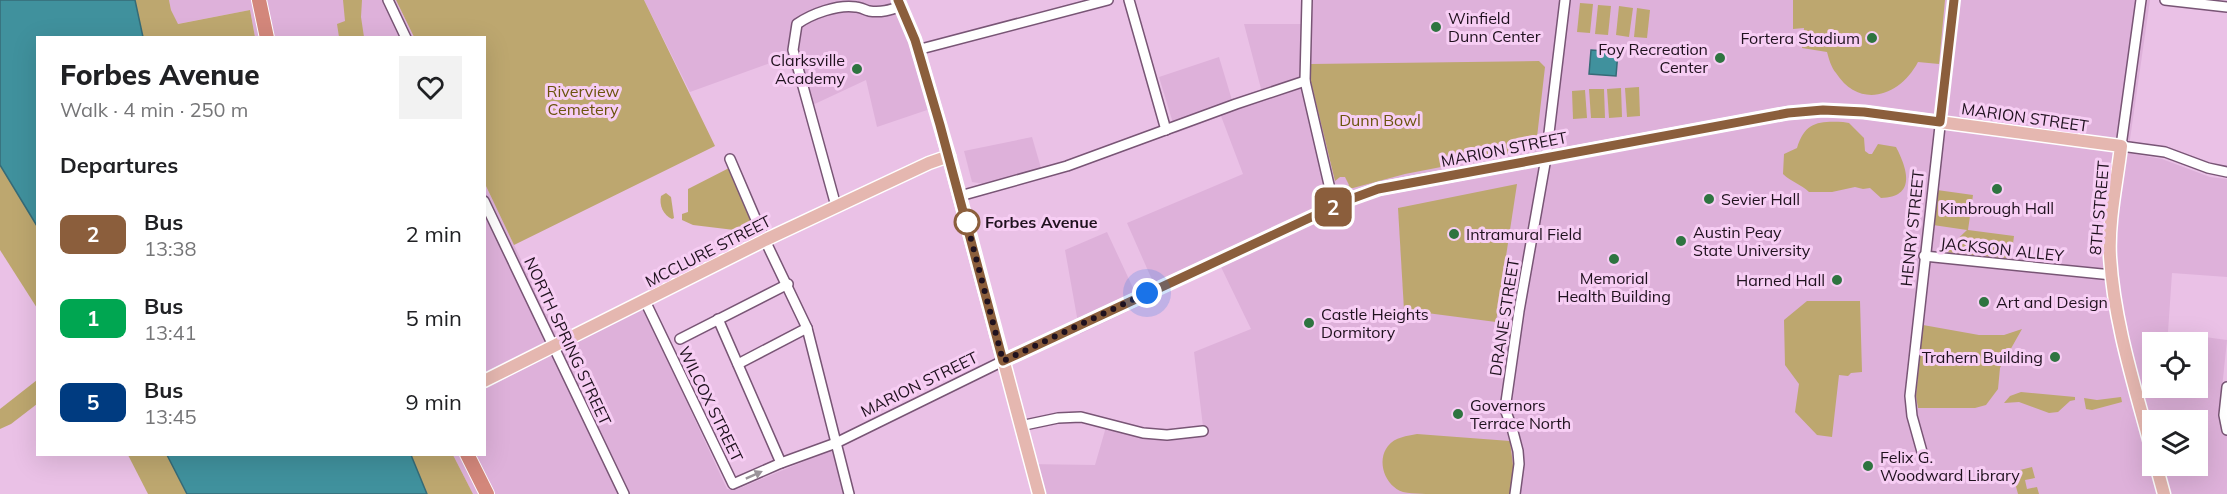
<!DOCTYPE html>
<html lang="en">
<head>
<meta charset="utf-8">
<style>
	body { margin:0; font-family:Mulish,sans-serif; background:#f2f2f2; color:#202124; height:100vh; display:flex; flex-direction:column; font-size:22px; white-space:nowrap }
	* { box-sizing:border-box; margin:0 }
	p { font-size:20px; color:#757577 }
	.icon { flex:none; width:33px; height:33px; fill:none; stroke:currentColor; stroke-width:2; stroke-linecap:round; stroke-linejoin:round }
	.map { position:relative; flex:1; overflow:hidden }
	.sheet { position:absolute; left:36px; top:36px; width:450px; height:420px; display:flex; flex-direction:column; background:#fff; border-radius:0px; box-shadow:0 6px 24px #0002 }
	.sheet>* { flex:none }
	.badge { padding:0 12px; border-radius:9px; font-size:21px; line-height:39px }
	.buttons { position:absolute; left:2142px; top:332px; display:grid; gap:12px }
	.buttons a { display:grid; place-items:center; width:66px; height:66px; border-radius:0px; background:#fff; box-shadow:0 6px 24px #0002; font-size:30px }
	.you { position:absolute; width:30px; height:30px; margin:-15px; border:4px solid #fff; border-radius:50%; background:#1a73e8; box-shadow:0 0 0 9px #1a73e833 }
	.map>.badge { position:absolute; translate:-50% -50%; box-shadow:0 0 0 3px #fff }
	h2 { padding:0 24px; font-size:22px; line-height:54px }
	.round { display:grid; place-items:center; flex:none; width:63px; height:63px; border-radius:0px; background:#f2f2f2 }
	.overview { display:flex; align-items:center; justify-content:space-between; height:102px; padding:0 24px }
	h1 { font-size:28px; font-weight:800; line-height:45px }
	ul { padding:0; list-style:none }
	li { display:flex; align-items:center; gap:18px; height:84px; padding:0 24px }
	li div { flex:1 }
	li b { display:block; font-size:22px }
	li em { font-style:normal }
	li .badge { min-width:66px; font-weight:700; text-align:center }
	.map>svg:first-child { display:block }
	.built { fill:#deb1da; fill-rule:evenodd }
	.green { fill:#bda76f }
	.water { fill:#40919d; stroke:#366b77; stroke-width:1.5 }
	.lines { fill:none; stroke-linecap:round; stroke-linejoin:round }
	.minor-casing { stroke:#785575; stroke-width:12 }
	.major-casing { stroke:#fff; stroke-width:15 }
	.highway-casing { stroke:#fff; stroke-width:16 }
	.minor { stroke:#fff; stroke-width:9 }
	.major { stroke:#e5b7b0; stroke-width:12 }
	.highway { stroke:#d3877b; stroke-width:14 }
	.oneway { fill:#9a949a }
	.line-casing { stroke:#fff; stroke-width:14 }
	.line { stroke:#8b5e3c; stroke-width:9 }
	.walk { stroke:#1f111e; stroke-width:6; stroke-dasharray:0 10.8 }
	.poi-dot { fill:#2e7440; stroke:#f7cef4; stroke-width:2 }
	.stop-dot { fill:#fff; stroke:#8b5e3c; stroke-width:3 }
	.labels { text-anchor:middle; stroke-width:6; stroke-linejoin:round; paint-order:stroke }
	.poi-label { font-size:16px; fill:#1f111e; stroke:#f7cef4; text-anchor:start }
	.park-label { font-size:16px; fill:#6b540d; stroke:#f7cef4 }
	.street-label { font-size:16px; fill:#1f111e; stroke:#f7cef4 }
	.stop-label { font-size:16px; font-weight:bold; fill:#1f111e; stroke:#f7cef4; text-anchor:start }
</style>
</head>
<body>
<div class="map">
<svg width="2227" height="494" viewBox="0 0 2227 494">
	<rect width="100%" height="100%" fill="#eac1e6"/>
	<g class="built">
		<path d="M169,0H396L414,37H255L250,10L177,24L171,10Z"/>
		<path d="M644,0H898L933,108L877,127L866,80L804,109L787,57L690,92Z"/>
		<path d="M1308,0H2150L2128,153L2162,159L2210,177L2227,179V277L2172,273L2168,332L2227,340L2219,417L2227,415V494H1033L1025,464L1095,465L1106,427L1167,439L1188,438L1204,435L1194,352L1251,329L1221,267L1080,334L1065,250L1107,232L1134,290L1153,282L1127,223L1243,174L1221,116L1176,133L1159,77L1219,57L1235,110L1264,100L1244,24H1307ZM2152,342H2198V387H2152ZM2152,420H2198V465H2152Z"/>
		<path d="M1032,137L1041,168L985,184L972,182L964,151Z"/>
		<path d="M485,184L559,339L639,299L727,489L735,490L834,449L845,494H473L453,455L484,454Z"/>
	</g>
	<g class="green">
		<path d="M135,0H169L171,10L178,24L250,10L255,37H143Z"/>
		<path d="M343,0H362L361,17L364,37H339L337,24L345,21Z"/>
		<path d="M396,0H644L715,146L514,245L485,184L484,38L414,37Z"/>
		<path d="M1793,0H1945L1939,64L1918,62C1900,96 1860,110 1836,73C1831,67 1829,59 1827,52L1802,48L1804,28L1793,29Z"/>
		<path d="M1580,3L1593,4L1590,33L1577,32Z"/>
		<path d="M1598,5L1611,6L1608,35L1595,34Z"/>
		<path d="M1619,6L1633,8L1629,37L1616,35Z"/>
		<path d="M1637,8L1650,10L1647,38L1634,37Z"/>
		<path d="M1539,61L1545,67L1536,146L1534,149L1405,174L1353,188H1348L1349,185L1345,177H1340L1335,181L1311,82V64Z"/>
		<path d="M1639,87L1640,116L1627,117L1625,88Z"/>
		<path d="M1621,88L1622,117L1609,118L1607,89Z"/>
		<path d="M1589,89H1604L1605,118H1591Z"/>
		<path d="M1585,90L1587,118L1573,119L1572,91Z"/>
		<path d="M1843,122L1849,123L1864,138L1865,151L1869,154H1872L1878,144L1896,147C1908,170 1916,197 1881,198L1870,188L1863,189L1855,187L1832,192H1809C1801,184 1791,182 1783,174L1784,154L1797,148C1805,122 1818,121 1843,122Z"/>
		<path d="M0,165L37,226V308L0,250Z"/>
		<path d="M731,167L759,233L693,225L682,220V214L688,212V189Z"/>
		<path d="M1517,184L1496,322L1404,310L1398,208Z"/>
		<path d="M1937,190L1973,195L1968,230L2014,236L2011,259L1944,252L1967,230L1933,225Z"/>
		<path d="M666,193L671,197L674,218L672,219C663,215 659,205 661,196Z"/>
		<path d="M1807,301H1860L1862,372L1851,373L1848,376L1839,375L1832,437L1817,435L1795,412L1799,384L1785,365L1784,320Z"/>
		<path d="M1923,325L1979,335H2004L2022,329L2000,368L1998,389L1986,405L1975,408H1918L1916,396Z"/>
		<path d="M37,380V404L11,424L0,429V409Z"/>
		<path d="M2021,392L2075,397V400L2070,401L2058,412L2049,413L2019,402L2004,403L2010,396Z"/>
		<path d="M2121,397L2122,402L2092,410L2086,409L2084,398L2097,400Z"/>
		<path d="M1417,434L1510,441L1514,473L1510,494C1486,494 1463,494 1440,494C1428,494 1414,494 1403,492C1385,486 1376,461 1388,446C1395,437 1407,436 1417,434Z"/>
		<path d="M128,455H167L187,494H148Z"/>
		<path d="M411,455H453L473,494H427Z"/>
		<path d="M2032,467L2035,478L2025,480L2027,489L2037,487L2039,494H2018L2012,472Z"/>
	</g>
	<g class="water">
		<path d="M0,0H135L143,37L38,38L37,226L0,165Z"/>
		<path d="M1591,50L1618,52L1616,76L1589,74Z"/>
		<path d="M167,455H411L427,494H187Z"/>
	</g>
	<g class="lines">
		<defs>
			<g id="minor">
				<path d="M388,0L406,38"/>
				<path d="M1129,0L1166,130"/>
				<path d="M1307,0L1305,81L1330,189L1337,205"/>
				<path d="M2141,0L2121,146L2165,152L2208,168L2227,172"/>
				<path d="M2165,0L2227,7"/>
				<path d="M917,50L1108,0"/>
				<path d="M730,159L763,236L807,328L849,494"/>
				<path d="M960,196L1067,166L1236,104L1305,81"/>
				<path d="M484,201L624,494"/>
				<path d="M836,206L793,50L797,24C811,14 838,4 856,7C860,7 865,10 869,11C881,13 890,10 901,6"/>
				<path d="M1924,256L2112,275"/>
				<path d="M645,301L733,484L781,463L836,443L1003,361"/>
				<path d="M718,319L781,463"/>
				<path d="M680,339L788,284"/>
				<path d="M738,364L807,328"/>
				<path d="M2227,387L2224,415L2227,430"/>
				<path d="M1020,426L1058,418L1081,417L1143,433L1167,435L1203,431"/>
				<path d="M1924,459L1912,416L1910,396L1954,0"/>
				<path d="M1515,494L1519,464L1518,451L1512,428L1505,409L1519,311L1546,158L1565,0"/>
			</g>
			<g id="major">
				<path d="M898,0L915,40L949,156L1039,494"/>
				<path d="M1003,361L1348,200L1379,189L1788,113L1823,110L1864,112L2121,146C2117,182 2108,220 2110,257C2114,323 2135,387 2152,451"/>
				<path d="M484,381L765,240L929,163L949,156"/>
				<path d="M2156,465L2164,494"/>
			</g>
			<g id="highway">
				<path d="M259,0L267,38"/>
				<path d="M467,454L487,494"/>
			</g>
		</defs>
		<use href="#minor" class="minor-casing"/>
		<use href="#major" class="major-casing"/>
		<use href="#highway" class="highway-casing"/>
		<use href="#minor" class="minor"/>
		<use href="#major" class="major"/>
		<use href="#highway" class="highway"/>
	</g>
	<defs><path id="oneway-solid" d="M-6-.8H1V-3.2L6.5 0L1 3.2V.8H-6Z" transform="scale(1.5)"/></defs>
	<use class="oneway" href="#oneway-solid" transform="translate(754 475) rotate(-24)"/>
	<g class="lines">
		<defs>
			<path id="line" d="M898,0L915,40L940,125L1003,361L1348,200L1378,189L1788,113L1823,110L1864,112L1940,122L1954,0"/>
		</defs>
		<use href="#line" class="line-casing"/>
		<use href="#line" class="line"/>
		<path class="walk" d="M967,222L966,220L1003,361L1147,293"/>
	</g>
	<g class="poi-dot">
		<circle cx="1436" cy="27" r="6"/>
		<circle cx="1872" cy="38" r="6"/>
		<circle cx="1720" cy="58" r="6"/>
		<circle cx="857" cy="69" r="6"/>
		<circle cx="1997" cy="189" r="6"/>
		<circle cx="1709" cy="199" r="6"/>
		<circle cx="1454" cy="234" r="6"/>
		<circle cx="1681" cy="241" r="6"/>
		<circle cx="1614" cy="259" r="6"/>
		<circle cx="1837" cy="280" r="6"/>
		<circle cx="1984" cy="302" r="6"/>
		<circle cx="1309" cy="323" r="6"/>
		<circle cx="2055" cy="357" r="6"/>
		<circle cx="1458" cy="414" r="6"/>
		<circle cx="1868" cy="466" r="6"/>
	</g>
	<circle class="stop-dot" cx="967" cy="222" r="12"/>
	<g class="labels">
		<g class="poi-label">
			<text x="1448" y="24">Winfield<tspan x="1448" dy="18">Dunn Center</tspan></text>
			<text x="1860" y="44" text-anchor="end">Fortera Stadium</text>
			<text x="1708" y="55" text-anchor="end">Foy Recreation<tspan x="1708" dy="18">Center</tspan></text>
			<text x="845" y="66" text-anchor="end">Clarksville<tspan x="845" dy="18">Academy</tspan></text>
			<text x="1721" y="205">Sevier Hall</text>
			<text x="1997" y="214" text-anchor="middle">Kimbrough Hall</text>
			<text x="1693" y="238">Austin Peay<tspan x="1693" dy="18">State University</tspan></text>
			<text x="1466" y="240">Intramural Field</text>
			<text x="1614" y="284" text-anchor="middle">Memorial<tspan x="1614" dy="18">Health Building</tspan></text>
			<text x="1825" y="286" text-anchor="end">Harned Hall</text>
			<text x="1996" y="308">Art and Design</text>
			<text x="1321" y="320">Castle Heights<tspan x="1321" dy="18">Dormitory</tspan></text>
			<text x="2043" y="363" text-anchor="end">Trahern Building</text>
			<text x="1470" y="411">Governors<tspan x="1470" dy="18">Terrace North</tspan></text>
			<text x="1880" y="463">Felix G.<tspan x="1880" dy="18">Woodward Library</tspan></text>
		</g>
		<g class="park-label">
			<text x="583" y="97">Riverview<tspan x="583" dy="18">Cemetery</tspan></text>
			<text x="1380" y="126">Dunn Bowl</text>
		</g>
		<g class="street-label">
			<text transform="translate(2025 117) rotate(8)" y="6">MARION STREET</text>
			<text transform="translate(1504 149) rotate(-11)" y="6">MARION STREET</text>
			<text transform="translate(2099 208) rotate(-85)" y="6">8TH STREET</text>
			<text transform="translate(1912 228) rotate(-84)" y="6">HENRY STREET</text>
			<text transform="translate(2002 249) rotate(6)" y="6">JACKSON ALLEY</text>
			<text transform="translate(708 251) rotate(-27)" y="6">MCCLURE STREET</text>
			<text transform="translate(1504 317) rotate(-81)" y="6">DRANE STREET</text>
			<text transform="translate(568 341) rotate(65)" y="6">NORTH SPRING STREET</text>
			<text transform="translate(919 384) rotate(-26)" y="6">MARION STREET</text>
			<text transform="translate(711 404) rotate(64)" y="6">WILCOX STREET</text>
		</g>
		<g class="stop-label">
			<text x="985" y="228">Forbes Avenue</text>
		</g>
	</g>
</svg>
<div class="buttons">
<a><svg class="icon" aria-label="locate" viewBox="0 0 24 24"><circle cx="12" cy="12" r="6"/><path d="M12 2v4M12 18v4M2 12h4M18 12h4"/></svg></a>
<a><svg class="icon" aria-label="layers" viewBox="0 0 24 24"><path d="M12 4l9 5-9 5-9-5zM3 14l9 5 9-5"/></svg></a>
</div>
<div class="you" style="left:1147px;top:293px"></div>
<b class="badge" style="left:1333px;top:207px;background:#8b5e3c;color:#fff">2</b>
<section class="sheet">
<div class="overview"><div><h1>Forbes Avenue</h1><p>Walk · 4 min · 250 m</p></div><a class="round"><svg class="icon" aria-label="heart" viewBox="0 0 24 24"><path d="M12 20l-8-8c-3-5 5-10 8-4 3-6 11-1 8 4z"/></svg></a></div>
<h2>Departures</h2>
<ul>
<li><span class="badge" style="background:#8b5e3c;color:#fff">2</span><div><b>Bus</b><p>13:38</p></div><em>2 min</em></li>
<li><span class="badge" style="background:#00a651;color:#fff">1</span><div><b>Bus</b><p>13:41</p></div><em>5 min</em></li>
<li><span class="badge" style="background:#003b80;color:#fff">5</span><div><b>Bus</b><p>13:45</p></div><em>9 min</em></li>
</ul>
</section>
</div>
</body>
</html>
